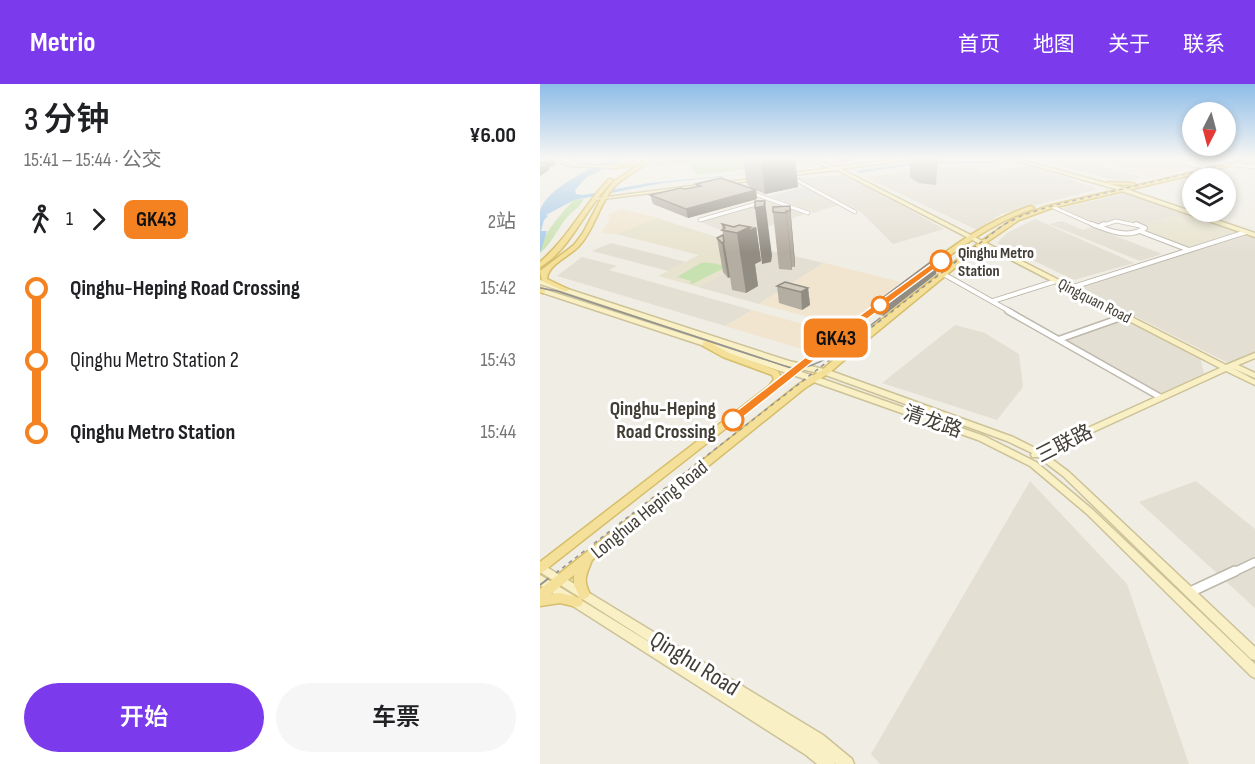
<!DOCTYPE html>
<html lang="zh">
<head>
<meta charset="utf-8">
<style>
	body { margin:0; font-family:"Sofia Sans Condensed","Noto Sans SC",sans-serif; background:#f6f6f6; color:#202124; height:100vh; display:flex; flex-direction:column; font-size:22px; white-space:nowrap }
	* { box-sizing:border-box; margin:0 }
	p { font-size:20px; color:#757577 }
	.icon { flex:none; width:33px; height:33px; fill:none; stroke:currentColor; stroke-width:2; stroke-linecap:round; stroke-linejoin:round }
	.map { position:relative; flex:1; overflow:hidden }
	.details { display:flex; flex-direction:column; background:#fff; width:540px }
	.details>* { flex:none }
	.badge { padding:0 12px; border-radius:9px; font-size:21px; line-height:39px }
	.needle { width:39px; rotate:186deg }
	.fabs { position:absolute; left:642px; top:18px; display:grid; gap:12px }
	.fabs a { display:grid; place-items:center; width:54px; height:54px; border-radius:50%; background:#fff; box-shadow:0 3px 9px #0003; font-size:30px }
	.map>.badge { position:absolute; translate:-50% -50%; box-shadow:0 0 0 3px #fff }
	.legs { display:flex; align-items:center; gap:9px; height:66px; padding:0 24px; font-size:20px }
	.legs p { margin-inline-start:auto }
	.overview { display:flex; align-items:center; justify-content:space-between; height:102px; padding:0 24px }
	h1 { font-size:33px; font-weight:600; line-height:45px }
	.cta { display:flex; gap:12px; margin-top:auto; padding:12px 24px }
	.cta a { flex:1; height:69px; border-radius:36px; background:#7c3aed; color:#fff; font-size:24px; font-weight:600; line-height:69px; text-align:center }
	.cta a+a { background:#f6f6f6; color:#202124 }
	ul { padding:0 24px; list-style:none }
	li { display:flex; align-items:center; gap:21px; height:72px; font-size:22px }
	li i { display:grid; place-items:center; width:9px; height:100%; margin:0 8px; background:currentColor }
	li i::after { content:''; width:15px; height:15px; margin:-8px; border:4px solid; border-radius:50%; background:#fff }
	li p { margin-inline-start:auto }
	li:first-child i { background:linear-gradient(#0000 50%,currentColor 0) }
	li:last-child i { background:linear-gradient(currentColor 50%,#0000 0) }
	header { display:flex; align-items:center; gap:36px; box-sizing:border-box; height:84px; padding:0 30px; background:#7c3aed; color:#fff }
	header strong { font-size:28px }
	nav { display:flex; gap:33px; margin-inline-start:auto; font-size:21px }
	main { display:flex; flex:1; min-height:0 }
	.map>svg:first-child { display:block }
	.residential { fill:#e4dfd3 }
	.commercial { fill:#f1e5d0 }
	.education { fill:#e8e3cf }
	.green { fill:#c8e1b0 }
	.parking { fill:#e1dfdc }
	.water { fill:#a5c8e8 }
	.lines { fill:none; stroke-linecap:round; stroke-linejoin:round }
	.river { fill:#a5c8e8; fill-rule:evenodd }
	.street-far4-casing { stroke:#bdb8ab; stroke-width:4.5 }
	.street-far3-casing { stroke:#bdb8ab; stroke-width:6 }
	.street-far2-casing { stroke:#bdb8ab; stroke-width:8 }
	.street-far1-casing { stroke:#bdb8ab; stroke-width:10 }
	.street-casing { stroke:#bdb8ab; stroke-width:12 }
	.secondary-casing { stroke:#ccc197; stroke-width:3 }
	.primary-casing { stroke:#d7be6b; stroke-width:3 }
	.street-far4 { stroke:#fff; stroke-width:3 }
	.street-far3 { stroke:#fff; stroke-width:4 }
	.street-far2 { stroke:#fff; stroke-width:5 }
	.street-far1 { stroke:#fff; stroke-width:7 }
	.street { stroke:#fff; stroke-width:9 }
	.secondary { fill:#f9f0c5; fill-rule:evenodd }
	.primary { fill:#f4e099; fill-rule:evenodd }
	.tram { stroke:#939393; stroke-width:1.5 }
	.rail-far1 { stroke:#939393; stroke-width:1.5; stroke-dasharray:4 4; stroke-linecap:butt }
	.rail { stroke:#939393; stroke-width:2; stroke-dasharray:11 11; stroke-linecap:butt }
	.wall { fill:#b4ada1 }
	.shaded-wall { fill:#928d83 }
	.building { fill:#d1c9bb; stroke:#928d83; stroke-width:1.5 }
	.line-1 { fill:#f58220; stroke:#fff; stroke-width:1.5 }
	.stop-1-dot { fill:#fff; stroke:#f58220; stroke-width:3 }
	.labels { text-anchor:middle; stroke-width:6; stroke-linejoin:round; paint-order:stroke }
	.far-stop-label { font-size:16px; font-weight:bold; fill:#423d35; stroke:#fff; text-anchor:start }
	.far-street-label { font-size:16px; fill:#423d35; stroke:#fff }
	.stop-label { font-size:20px; font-weight:bold; fill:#423d35; stroke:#fff; text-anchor:end }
	.street-label { font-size:20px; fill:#423d35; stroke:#fff }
	.near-street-label { font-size:24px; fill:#423d35; stroke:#fff }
</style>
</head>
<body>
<header>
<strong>Metrio</strong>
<nav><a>首页</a><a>地图</a><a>关于</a><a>联系</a></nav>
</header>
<main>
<section class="details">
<div class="overview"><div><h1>3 分钟</h1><p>15:41 – 15:44 · 公交</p></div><b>¥6.00</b></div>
<div class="legs"><svg class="icon" aria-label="walk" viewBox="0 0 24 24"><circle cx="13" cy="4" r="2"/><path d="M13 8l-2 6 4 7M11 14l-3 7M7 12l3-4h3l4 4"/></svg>1<svg class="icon" aria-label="forward" viewBox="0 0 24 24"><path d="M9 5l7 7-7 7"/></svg><b class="badge" style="background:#f58220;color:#111">GK43</b><p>2站</p></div>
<ul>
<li><i style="color:#f58220"></i><b>Qinghu-Heping Road Crossing</b><p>15:42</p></li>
<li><i style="color:#f58220"></i><span>Qinghu Metro Station 2</span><p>15:43</p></li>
<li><i style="color:#f58220"></i><b>Qinghu Metro Station</b><p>15:44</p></li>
</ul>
<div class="cta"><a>开始</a><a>车票</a></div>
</section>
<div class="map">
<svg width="715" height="680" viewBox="0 0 715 680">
	<rect width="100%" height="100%" fill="#f0ede4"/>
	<g class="residential">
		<path d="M521,74L539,76L602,93L588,97L574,96L494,75Z"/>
		<path d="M489,81L558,105L461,130L437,146L325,93L404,83L436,84L445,89Z"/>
		<path d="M303,91L359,120L404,145L353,160L321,128L258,94Z"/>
		<path d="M585,109L645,130L604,140L576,136L557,140L522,124Z"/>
		<path d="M279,111L298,121L273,129L248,119Z"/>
		<path d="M231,117L268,129L197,153L161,138Z"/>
		<path d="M495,135L594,179L534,196L457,159L467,149Z"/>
		<path d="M522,137L543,146L552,143L622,170L600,177L509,140Z"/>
		<path d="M706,148L715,151V271L692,281L535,202Z"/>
		<path d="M71,159L146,178L128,187L52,167Z"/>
		<path d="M227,166L284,179L219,220L158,203Z"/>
		<path d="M42,173L77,182L69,186L212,226L185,242L17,192Z"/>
		<path d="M585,232L659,269L665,293L620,313L520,255Z"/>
		<path d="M415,241L445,249L479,270L483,303L457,336L342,299Z"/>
		<path d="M490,397L587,500L649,680H340L331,670Z"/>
		<path d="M656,397L715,445V524L599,418Z"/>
	</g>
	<g class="commercial">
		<path d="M586,74H625L651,83L611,94L557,77Z"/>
		<path d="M81,125L118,134L76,150L61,149L71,133L68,131Z"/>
		<path d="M284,179L361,198L304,242L219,220Z"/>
		<path d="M212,226L296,249L272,268L185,242Z"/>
	</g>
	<g class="education">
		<path d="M645,130L697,148L647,163L609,149L604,140Z"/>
		<path d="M117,134L189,157L227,166L158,203L118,192L159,171L76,150Z"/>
	</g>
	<g class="green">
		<path d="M122,74H256L273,79L230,82L158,91L147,79L107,83Z"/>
		<path d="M44,115C39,125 30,128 24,137C16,148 11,160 0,169C3,147 20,133 33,116Z"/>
		<path d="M161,179C171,177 180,182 188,182L152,200L150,199L151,197L137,193Z"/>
	</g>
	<path class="parking" d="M264,103L279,111L248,119L230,112Z"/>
	<path class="water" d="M73,74H86L47,93L35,106L36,110L43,111L109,99L234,87L123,99L34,116L6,131L8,132L4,136L1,147H7L0,169C0,157 0,140 0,127C6,104 52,84 73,74Z"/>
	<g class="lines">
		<path class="river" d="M471,74H483L455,79H386L319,89L316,87L386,77H455Z"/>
		<defs>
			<g id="street-far4">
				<path d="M18,74L36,79V81"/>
				<path d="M630,74L665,84"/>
				<path d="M689,80L715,83"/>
				<path d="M662,82L696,74"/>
				<path d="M251,93L315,128"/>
				<path d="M209,108L268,129"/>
				<path d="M513,123L556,142"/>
				<path d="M160,136L223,118"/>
				<path d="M561,142L576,137L600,142"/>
			</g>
			<g id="street-far3">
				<path d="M552,140C569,147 589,155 605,144L596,140"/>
				<path d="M560,142L564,140"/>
				<path d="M602,148L649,166"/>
				<path d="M391,183L471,228"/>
				<path d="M530,204L706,148"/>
				<path d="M453,217L516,197"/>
			</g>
			<g id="street-far2">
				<path d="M468,227L620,313"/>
				<path d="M520,255L591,230"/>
			</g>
			<path id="street-far1" d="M692,489L715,478"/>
			<path id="street" d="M650,508L695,487"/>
			<g id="secondary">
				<path d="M6,74H12L30,80L75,82L77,83L75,84L30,82Z"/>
				<path d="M263,74H269L296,83L370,74H382L301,85L686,281L715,269V274L698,281L715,289V294L692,284L715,296V301L686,287L505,370L529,388L715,563V576L711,575L523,392L498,373H492L491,371L492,369L467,357L283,290L244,281L0,200V196L249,277L288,286L473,353L499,366L680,284L299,87L296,86L244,92L245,90L291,84Z"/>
				<path d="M467,74H474L580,103L715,149V153L576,105Z"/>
				<path d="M217,94L218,96L183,100L181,99Z"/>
				<path d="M167,100L168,102L54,116L52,115Z"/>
				<path d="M0,204L277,293L444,352L496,378L553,426L715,580V594L711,592L547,430L490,382L438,356L271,297L0,208Z"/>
				<path d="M0,479L283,651L312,675L314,680H296L294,679L295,680H277L266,671L0,501V491L132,572L0,488Z"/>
			</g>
			<g id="primary">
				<path d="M109,74H114C102,84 86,91 75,102C59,119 55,145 39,162C29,173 8,180 7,195L28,205V207H24L2,197L0,187L34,161L43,149L63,111L73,98Z"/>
				<path d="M715,74V76L512,124L479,136L444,160L332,252L288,290L265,304L52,476C47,490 42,495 50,510L48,513L44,515L40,513L34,501V491L11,510L20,509L41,514L43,518L41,522L37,523L20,519L0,522V505L259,300L282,286L326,248L440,158L475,134L508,122Z"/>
				<path d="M95,79L96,81L75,84L73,83Z"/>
				<path d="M69,95L73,96C67,103 60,110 55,118C38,140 25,169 0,183V178C28,154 44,121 69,95Z"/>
				<path d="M568,98L593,99L595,100L593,101L566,100Z"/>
				<path d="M491,122L494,124L493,125C454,138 422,162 389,187L384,186C412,160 454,134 491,122Z"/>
				<path d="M0,204L6,207L3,209L0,208Z"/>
				<path d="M345,215L347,216V218L4,487L0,489V478L229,302L234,295L232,291L183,273L163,262V258H169L189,269L238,287L241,293Z"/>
			</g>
		</defs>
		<use href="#street-far4" class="street-far4-casing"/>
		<use href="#street-far3" class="street-far3-casing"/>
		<use href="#street-far2" class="street-far2-casing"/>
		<use href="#street-far1" class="street-far1-casing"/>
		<use href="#street" class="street-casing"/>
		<use href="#secondary" class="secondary-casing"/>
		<use href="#primary" class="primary-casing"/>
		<use href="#street-far4" class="street-far4"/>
		<use href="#street-far3" class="street-far3"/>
		<use href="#street-far2" class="street-far2"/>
		<use href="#street-far1" class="street-far1"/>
		<use href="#street" class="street"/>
		<use href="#secondary" class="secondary"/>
		<use href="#primary" class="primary"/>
		<path class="tram" d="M0,204L17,207L254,285C287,283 314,253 340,234"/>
		<path class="rail-far1" d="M16,489L463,141L483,131L515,121L713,74"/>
		<path class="rail" d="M0,501L18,487"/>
	</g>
	<g class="wall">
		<path d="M203,74H255L258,103L225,110L216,106L217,115L148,134L113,120L110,111L156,103V100L211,104L207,100Z"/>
		<path d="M290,74H314V76L303,78Z"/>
		<path d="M370,74H398L396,101L378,99L370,93Z"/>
		<path d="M644,74H672L657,78Z"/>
		<path d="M250,122L255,178V183H252V186L239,185L233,128Z"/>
		<path d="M182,140L194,143H216L221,177L215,180L218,202L206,209L192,206L190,193L188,194L183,188L177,154L183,151Z"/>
		<path d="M396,179V190L343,232L337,230V218Z"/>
		<path d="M237,202L268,204L270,221L262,226L239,219Z"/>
	</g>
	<g class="shaded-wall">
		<path d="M15,74L16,81L9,83V86L0,92V78Z"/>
		<path d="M221,74H255L258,103L225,110Z"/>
		<path d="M303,74H314V76L303,78Z"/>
		<path d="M658,74H672L657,78Z"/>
		<path d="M216,106L217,115L148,134L146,125Z"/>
		<path d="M225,117L232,172L231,178L222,180L215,124Z"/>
		<path d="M250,122L255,178V183L250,127Z"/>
		<path d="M246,127L252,183V186L246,129Z"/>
		<path d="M210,143V146L216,143L221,177L215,180L218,202L206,209L197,149Z"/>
		<path d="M184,158L190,193L188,194L182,159Z"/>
		<path d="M396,179V190L343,232V220Z"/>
		<path d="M268,204L270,221L262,226L261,208Z"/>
	</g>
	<g class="building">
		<path d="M0,74H15L0,78Z"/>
		<path d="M0,79L8,80L0,84Z"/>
		<path d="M181,94L216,106L146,125L110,111L141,104L145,105L161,102L156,100Z"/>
		<path d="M215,117H225L224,122L215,124Z"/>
		<path d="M250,122V127H246V129L233,128V123Z"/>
		<path d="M182,140L194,143L199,141L210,143L197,149L182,146L185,144Z"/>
		<path d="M183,151L184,158L182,159L177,154Z"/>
		<path d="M392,177L396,179L343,220L337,218Z"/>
		<path d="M245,198L268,204L261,208L237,202Z"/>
	</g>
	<linearGradient id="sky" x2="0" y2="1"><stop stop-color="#8dbce8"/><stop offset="0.44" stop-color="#f8f7f3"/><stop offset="1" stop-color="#f8f7f3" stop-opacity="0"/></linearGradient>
	<rect width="715" height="169" fill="url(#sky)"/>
	<path class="line-1" d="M398,175L405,177L315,244L197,338H189V333L308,240Z"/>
	<g class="stop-1-dot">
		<circle cx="401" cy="177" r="10"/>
		<circle cx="340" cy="221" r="8"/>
		<circle cx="193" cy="336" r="10"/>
	</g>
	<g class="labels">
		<g class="far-stop-label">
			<text x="418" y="174">Qinghu Metro<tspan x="418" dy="18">Station</tspan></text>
		</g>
		<g class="far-street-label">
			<text transform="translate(555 216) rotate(27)" y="6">Qingquan Road</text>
		</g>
		<g class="stop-label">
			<text x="176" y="331">Qinghu-Heping<tspan x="176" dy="23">Road Crossing</tspan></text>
		</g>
		<g class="street-label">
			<text transform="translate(393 337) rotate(19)" y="7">清龙路</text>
			<text transform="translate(524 359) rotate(-27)" y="7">三联路</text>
			<text transform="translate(109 425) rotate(-39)" y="7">Longhua Heping Road</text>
		</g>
		<g class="near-street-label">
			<text transform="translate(155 579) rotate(32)" y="8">Qinghu Road</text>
		</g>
	</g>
</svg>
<div class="fabs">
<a><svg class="needle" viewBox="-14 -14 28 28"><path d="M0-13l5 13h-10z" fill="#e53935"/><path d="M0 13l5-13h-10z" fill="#757577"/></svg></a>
<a><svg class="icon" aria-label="layers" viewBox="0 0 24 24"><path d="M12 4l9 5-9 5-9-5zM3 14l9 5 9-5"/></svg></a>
</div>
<b class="badge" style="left:296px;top:254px;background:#f58220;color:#111">GK43</b>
</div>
</main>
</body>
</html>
